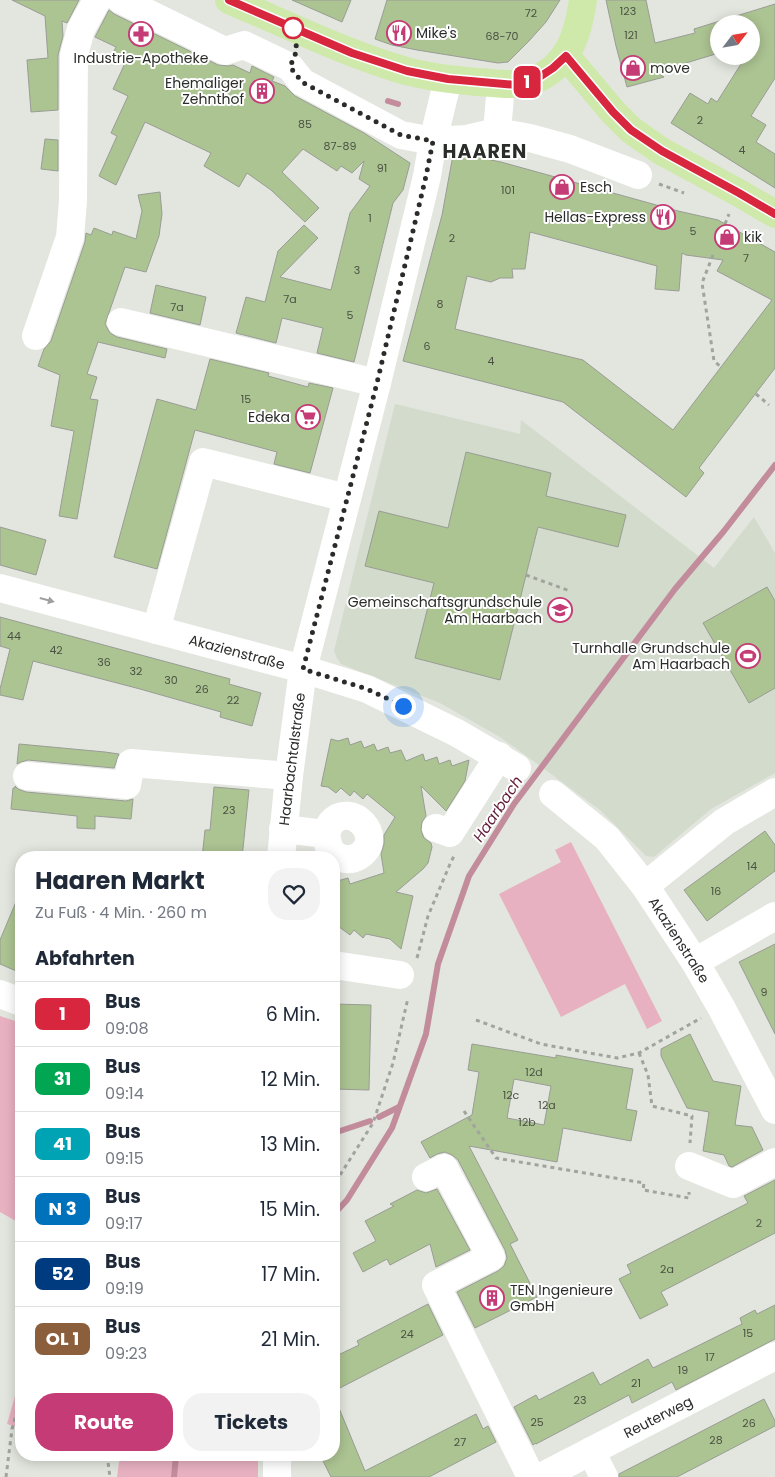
<!DOCTYPE html>
<html lang="de">
<head>
<meta charset="utf-8">
<style>
	body { margin:0; font-family:Poppins,sans-serif; background:#f2f2f3; color:#1f2937; height:100vh; display:flex; flex-direction:column; font-size:19px; white-space:nowrap }
	* { box-sizing:border-box; margin:0 }
	p { font-size:16px; color:#747a83 }
	.icon { flex:none; width:28px; height:28px; fill:none; stroke:currentColor; stroke-width:2; stroke-linecap:round; stroke-linejoin:round }
	.map { position:relative; flex:1; overflow:hidden }
	.sheet { position:absolute; left:15px; top:851px; width:325px; height:610px; display:flex; flex-direction:column; background:#fff; border-radius:20px; box-shadow:0 2px 12px #0003 }
	.sheet>* { flex:none }
	.badge { padding:0 10px; border-radius:8px; font-size:18px; line-height:32px }
	.needle { width:32px; rotate:59deg }
	.tools { position:absolute; left:710px; top:15px; display:grid; gap:10px }
	.tools a { display:grid; place-items:center; width:50px; height:50px; border-radius:50%; background:#fff; box-shadow:0 2px 12px #0003; font-size:25px }
	.you { position:absolute; width:25px; height:25px; margin:-12px; border:4px solid #fff; border-radius:50%; background:#1a73e8; box-shadow:0 0 0 8px #1a73e833 }
	.map>.badge { position:absolute; translate:-50% -50%; box-shadow:0 0 0 2px #fff }
	h2 { padding:0 20px; font-size:19px; line-height:45px }
	.round { display:grid; place-items:center; flex:none; width:52px; height:52px; border-radius:20px; background:#f2f2f3 }
	.headline { display:flex; align-items:center; justify-content:space-between; height:85px; padding:0 20px }
	h1 { font-size:24px; font-weight:700; line-height:38px }
	.cta { display:flex; gap:10px; margin-top:auto; padding:10px 20px }
	.cta a { flex:1; height:58px; border-radius:20px; background:#c53b75; color:#fff; font-size:20px; font-weight:700; line-height:58px; text-align:center }
	.cta a+a { background:#f2f2f3; color:#1f2937 }
	ul { padding:0; list-style:none }
	li { display:flex; align-items:center; gap:15px; height:65px; padding:0 20px; border-top:1px solid #e0e1e3 }
	li div { flex:1 }
	li b { display:block; font-size:19px }
	li em { font-style:normal }
	li .badge { min-width:55px; font-weight:700; text-align:center }
	.map>svg:first-child { display:block }
	.built { fill:#d3dbcc }
	.green { fill:#e8b1c2 }
	.lines { fill:none; stroke-linecap:round; stroke-linejoin:round }
	.stream { stroke:#c38c9d; stroke-width:6 }
	.building { fill:#acc392; stroke:#999d95; fill-rule:evenodd }
	.path { stroke:#a1a49e; stroke-width:3; stroke-dasharray:4 4; stroke-linecap:butt }
	.minor { stroke:#fff; stroke-width:28 }
	.major { stroke:#cee9aa; stroke-width:28 }
	.oneway { fill:#9fa09f }
	.line-casing { stroke:#fff; stroke-width:11 }
	.line { stroke:#d7263d; stroke-width:8 }
	.walk { stroke:#2a2c29; stroke-width:5; stroke-dasharray:0 9 }
	.stop-dot { fill:#fff; stroke:#d7263d; stroke-width:2.5 }
	.labels { text-anchor:middle; stroke-width:4; stroke-linejoin:round; paint-order:stroke }
	.number-label { font-size:11px; fill:#4a5243 }
	.poi-label { font-size:14px; fill:#2a2c29; stroke:#fff; text-anchor:start }
	.street-label { font-size:14px; fill:#2a2c29; stroke:#fff }
	.water-label { font-size:15px; font-style:italic; fill:#631f3b; stroke:#fff }
	.district-label { font-size:19px; font-weight:bold; letter-spacing:1px; fill:#2a2c29; stroke:#fff }
</style>
</head>
<body>
<div class="map">
<svg width="775" height="1477" viewBox="0 0 775 1477">
	<rect width="100%" height="100%" fill="#e2e6de"/>
	<path class="built" d="M395,404L520,434L521,420L714,568L754,517L775,553V773L711,809L654,857L646,856L600,810L532,760L500,737L440,703L341,664L337,658L334,651Z"/>
	<g class="green">
		<path d="M571,842L662,1021L647,1029L625,984L561,1017L499,894L561,862L555,850Z"/>
		<path d="M0,1016L21,1023V1224L0,1212Z"/>
		<path d="M21,1375V1428L7,1424Z"/>
		<path d="M120,1455H258V1477H117Z"/>
	</g>
	<g class="lines">
		<g class="stream">
			<path d="M388,101L398,104"/>
			<path d="M379,1117L399,1107"/>
			<path d="M334,1133L370,1121"/>
			<path d="M334,1214L347,1200L392,1128L426,1034L438,964L469,876L514,804L675,589L724,531L775,465"/>
			<path d="M174,1477L176,1455"/>
		</g>
	</g>
	<g class="building">
		<path d="M12,0H79L67,23L62,21L63,36L58,55V110L31,112L27,60L48,58L45,16Z"/>
		<path d="M292,0H351L342,22Z"/>
		<path d="M387,0H560L546,22L528,42L508,62L498,63L417,50L392,45L375,39Z"/>
		<path d="M606,0H646L655,43L695,33L694,29L775,4V78L751,116L766,125L756,142L775,154V188L671,123L690,93L708,104L711,98L717,102L746,56H751V47L754,43L751,44V24H719V53L656,72L664,77L627,87L616,46Z"/>
		<path d="M109,10L114,14L218,65L229,66L233,65L250,73L252,66L274,77L272,81L285,86L295,96L364,133L410,163L403,190L393,203L354,362L317,353L323,328L282,318L276,343L236,333L246,297L265,302L278,251L304,225L318,238L280,277L331,290L350,213L370,186L359,179L364,161L352,173L341,166L337,171L303,149L282,172L319,208L305,222L271,190L247,173L239,187L204,166L211,153L145,122L116,185L99,176L117,136L111,133L128,96L113,89L127,59L113,53L116,47L95,37Z"/>
		<path d="M45,139L58,140V171L41,169Z"/>
		<path d="M453,155H466L501,162L678,211L718,220L775,252V368L699,468L704,473L686,497L563,402L403,361L442,215ZM530,232L657,266L655,289L679,291L682,253L686,255L723,260L717,271L772,300L673,430L583,360L455,329L467,276L491,282L500,278H513L512,269H525Z"/>
		<path d="M160,192L162,214L159,236L146,272L125,267L105,324L110,333L117,337L167,349L165,358L98,342L87,374L97,377L90,399L98,400L77,519L59,516L74,431L51,426L60,375L38,366L44,349L51,341L85,242L86,233L91,235L94,228L112,235L113,231L136,239L142,211L138,195Z"/>
		<path d="M156,285L206,297L200,325L150,313Z"/>
		<path d="M210,359L269,373L268,376L308,387L309,383L333,388L310,473L274,464L277,452L195,430L157,569L114,557L157,399L196,410Z"/>
		<path d="M466,452L551,473L546,496L626,515L618,547L538,527L500,680L415,658L434,583L365,566L379,511L448,528Z"/>
		<path d="M0,527L46,540L36,575L0,565Z"/>
		<path d="M767,587L775,601V688L749,703L703,623Z"/>
		<path d="M0,617L230,679L229,684L261,693L252,726L220,717L221,712L140,689L33,661L23,700L0,695V689L10,649L0,646Z"/>
		<path d="M348,738L350,745L361,741L364,748L374,744L377,751L388,747L390,753L401,750L406,761L423,754L425,761L437,757L439,764L450,760L452,766L469,760L465,781L446,811L421,786L426,816L422,822L421,830L424,838L431,843L432,847L428,863L423,869L396,892L413,896L401,949L390,939L366,934L363,938L354,930L350,935L334,923V882L348,878L350,884L384,873L381,854L384,844V835L395,817L367,794L363,799L354,791L350,796L341,788L336,793L328,787L321,786L331,739L338,741Z"/>
		<path d="M19,744L105,752L119,754L114,768L28,760L21,762L17,764Z"/>
		<path d="M15,786L18,789L26,792L126,801L133,799L131,819L95,816V829L77,828V816L11,809L13,788H15Z"/>
		<path d="M214,787L249,790L242,858H202L205,830H210Z"/>
		<path d="M765,831L775,845V871L707,921L684,890Z"/>
		<path d="M21,890V973L0,964V940Z"/>
		<path d="M775,944V1034L739,962Z"/>
		<path d="M334,1004L371,1005L369,1090L334,1089Z"/>
		<path d="M690,1034L713,1081L741,1086L735,1125L752,1127L763,1150L732,1167L729,1166L724,1155L703,1151L709,1112L687,1108L661,1056V1049Z"/>
		<path d="M472,1044L556,1058V1055L633,1069L626,1109L637,1111L631,1141L563,1128L557,1162L469,1146L518,1240L510,1244L537,1297L475,1328L457,1292L498,1271L504,1266L507,1258L505,1250L458,1160L452,1155L445,1152L437,1154L430,1158L421,1142L472,1115L479,1072L468,1070ZM514,1079L551,1086L544,1125L507,1118Z"/>
		<path d="M775,1180V1233L661,1292L668,1305L640,1319L619,1279L631,1273L627,1265L748,1203L744,1196Z"/>
		<path d="M437,1189L470,1250L436,1267L430,1244L390,1265L387,1259L363,1272L353,1253L376,1241L365,1221L394,1206L390,1204L417,1190L426,1193Z"/>
		<path d="M428,1304L443,1335L334,1391V1357L359,1345L357,1341Z"/>
		<path d="M775,1305V1339L676,1390L672,1382L632,1403L629,1395L536,1444V1443L533,1445L514,1407L536,1395L539,1400L593,1372L600,1385L648,1359L653,1368L742,1324L740,1318L755,1310L757,1314Z"/>
		<path d="M334,1396L365,1471L476,1414L483,1429L488,1426L496,1442L429,1477H331L321,1457L324,1455H334Z"/>
		<path d="M764,1399L775,1421V1426L677,1477H619V1474Z"/>
	</g>
	<g class="lines">
		<g class="path">
			<path d="M659,184L684,193"/>
			<path d="M725,224L729,214"/>
			<path d="M713,255L702,283L714,361L721,367"/>
			<path d="M756,394L769,405"/>
			<path d="M526,575L570,591"/>
			<path d="M417,958L428,916L450,864L454,856"/>
			<path d="M476,1020L541,1044L617,1058L639,1053L701,1018"/>
			<path d="M639,1053L648,1075L652,1106L692,1116L690,1143"/>
			<path d="M464,1111L496,1158L644,1183L643,1190L689,1198V1192"/>
			<path d="M334,1180L340,1175L373,1123L393,1063L408,998"/>
			<path d="M107,1455L110,1477"/>
			<path d="M6,1477L12,1429L21,1397"/>
		</g>
		<g class="minor">
			<path d="M121,0L225,51L244,45L290,67L302,82L401,135L433,141L467,139L497,132L530,138L570,149L638,175"/>
			<path d="M497,132L501,84"/>
			<path d="M121,322L377,383"/>
			<path d="M36,336L70,237L73,201L74,55L81,29L97,0"/>
			<path d="M0,588L303,669L367,689L457,733L517,768"/>
			<path d="M156,630L203,462L347,498"/>
			<path d="M27,776L127,785L131,763L289,776"/>
			<path d="M553,794L607,838L645,886L695,962L721,1007L775,1110"/>
			<path d="M436,828L450,833L499,756"/>
			<path d="M283,829L326,834C328,845 329,854 341,858C347,860 354,859 359,856C387,837 351,800 331,823C329,826 327,830 326,834"/>
			<path d="M281,858L289,776L303,669L377,383L427,176L433,141L448,79"/>
			<path d="M645,886L724,822L775,792"/>
			<path d="M695,962L775,916"/>
			<path d="M334,965L400,975"/>
			<path d="M0,994L21,1002"/>
			<path d="M689,1166L733,1184L775,1162"/>
			<path d="M426,1177L444,1168L491,1257L436,1285L531,1477"/>
			<path d="M591,1451L604,1477"/>
			<path d="M277,1455V1477"/>
			<path d="M541,1477L775,1356"/>
		</g>
		<g class="major">
			<path d="M229,0C288,25 345,53 406,71C429,77 454,80 478,82C496,83 516,87 534,80C569,66 578,34 583,0"/>
			<path d="M566,56L613,112L631,130L661,151L739,193L775,214"/>
		</g>
	</g>
	<defs><path id="oneway-solid" d="M-6-.8H1V-3.2L6.5 0L1 3.2V.8H-6Z" transform="scale(1.25)"/></defs>
	<use class="oneway" href="#oneway-solid" transform="translate(47 600) rotate(15)"/>
	<g class="lines">
		<defs>
			<path id="line" d="M229,0L352,53L407,71L448,79L517,85L535,80L553,68L566,56L613,112L631,130L662,151L739,193L775,214"/>
		</defs>
		<use href="#line" class="line-casing"/>
		<use href="#line" class="line"/>
		<path class="walk" d="M293,28L297,50L290,67L302,82L401,135L433,141L426,176L377,383L303,669L367,689L403,706"/>
	</g>
	<defs>
		<symbol id="restaurant-ring" viewBox="-11 -11 22 22"><circle r="9.5" fill="#fff" stroke="#c53b75" stroke-width="1.5"/><path d="M-5-6h1v4h1v-4h1v4h1v-4h1v5L-1.5 .5V6h-2V.5L-5-1ZM5-6V6H3V1.5H1.5Q1.5-4 5-6Z" fill="#c53b75"/></symbol>
		<symbol id="pharmacy-ring" viewBox="-11 -11 22 22"><circle r="9.5" fill="#fff" stroke="#c53b75" stroke-width="1.5"/><path d="M-2-6h4v4h4v4h-4v4h-4v-4h-4v-4h4Z" fill="#c53b75"/></symbol>
		<symbol id="shop-ring" viewBox="-11 -11 22 22"><circle r="9.5" fill="#fff" stroke="#c53b75" stroke-width="1.5"/><path d="M-5-2.5h2.3a2.7 3.5 0 0 1 5.4 0H5L5.5 6h-11ZM-1.5-2.5h3a1.5 2.3 0 0 0-3 0Z" fill="#c53b75"/></symbol>
		<symbol id="building-ring" viewBox="-11 -11 22 22"><circle r="9.5" fill="#fff" stroke="#c53b75" stroke-width="1.5"/><path d="M-4-6H4V6H1V3H-1V6H-4ZM-2.5-4.3h1.7v1.8h-1.7ZM.8-4.3h1.7v1.8H.8ZM-2.5-1h1.7V.8h-1.7ZM.8-1h1.7V.8H.8Z" fill="#c53b75"/></symbol>
		<symbol id="supermarket-ring" viewBox="-11 -11 22 22"><circle r="9.5" fill="#fff" stroke="#c53b75" stroke-width="1.5"/><path d="M-6-5.5h2.5l.6 2H6L4.5 2H-2.5L-4.4-4H-6ZM-1.5 3.2a1.3 1.3 0 1 0 .1 0ZM3 3.2a1.3 1.3 0 1 0 .1 0Z" fill="#c53b75"/></symbol>
		<symbol id="school-ring" viewBox="-11 -11 22 22"><circle r="9.5" fill="#fff" stroke="#c53b75" stroke-width="1.5"/><path d="M0-5L7-2L0 1L-7-2ZM-4 1L0 2.5L4 1V4Q0 6-4 4Z" fill="#c53b75"/></symbol>
		<symbol id="stadium-ring" viewBox="-11 -11 22 22"><circle r="9.5" fill="#fff" stroke="#c53b75" stroke-width="1.5"/><path d="M0-5a6.5 5 0 1 0 0 10a6.5 5 0 1 0 0-10ZM-3.5-1.8h7v3.6h-7Z" fill="#c53b75"/></symbol>
	</defs>
	<g fill-rule="evenodd">
		<use href="#restaurant-ring" x="385" y="19" width="28" height="28"/>
		<use href="#pharmacy-ring" x="127" y="20" width="28" height="28"/>
		<use href="#shop-ring" x="619" y="54" width="28" height="28"/>
		<use href="#building-ring" x="248" y="77" width="28" height="28"/>
		<use href="#shop-ring" x="548" y="173" width="28" height="28"/>
		<use href="#restaurant-ring" x="649" y="203" width="28" height="28"/>
		<use href="#shop-ring" x="713" y="223" width="28" height="28"/>
		<use href="#supermarket-ring" x="294" y="403" width="28" height="28"/>
		<use href="#school-ring" x="546" y="596" width="28" height="28"/>
		<use href="#stadium-ring" x="734" y="642" width="28" height="28"/>
		<use href="#building-ring" x="478" y="1284" width="28" height="28"/>
	</g>
	<circle class="stop-dot" cx="293" cy="28" r="10"/>
	<g class="labels">
		<g class="number-label">
			<text x="628" y="15">123</text>
			<text x="531" y="17">72</text>
			<text x="631" y="39">121</text>
			<text x="502" y="40">68-70</text>
			<text x="700" y="124">2</text>
			<text x="305" y="128">85</text>
			<text x="340" y="150">87-89</text>
			<text x="742" y="154">4</text>
			<text x="382" y="172">91</text>
			<text x="508" y="194">101</text>
			<text x="370" y="222">1</text>
			<text x="693" y="235">5</text>
			<text x="452" y="242">2</text>
			<text x="746" y="262">7</text>
			<text x="357" y="274">3</text>
			<text x="290" y="303">7a</text>
			<text x="440" y="308">8</text>
			<text x="177" y="311">7a</text>
			<text x="350" y="319">5</text>
			<text x="427" y="350">6</text>
			<text x="491" y="365">4</text>
			<text x="246" y="403">15</text>
			<text x="14" y="640">44</text>
			<text x="56" y="654">42</text>
			<text x="104" y="666">36</text>
			<text x="136" y="675">32</text>
			<text x="171" y="684">30</text>
			<text x="202" y="693">26</text>
			<text x="233" y="704">22</text>
			<text x="229" y="814">23</text>
			<text x="752" y="870">14</text>
			<text x="716" y="895">16</text>
			<text x="764" y="996">9</text>
			<text x="534" y="1076">12d</text>
			<text x="511" y="1099">12c</text>
			<text x="547" y="1109">12a</text>
			<text x="527" y="1126">12b</text>
			<text x="759" y="1227">2</text>
			<text x="667" y="1273">2a</text>
			<text x="748" y="1337">15</text>
			<text x="407" y="1338">24</text>
			<text x="710" y="1361">17</text>
			<text x="683" y="1374">19</text>
			<text x="636" y="1387">21</text>
			<text x="580" y="1404">23</text>
			<text x="537" y="1426">25</text>
			<text x="749" y="1427">26</text>
			<text x="716" y="1444">28</text>
			<text x="460" y="1446">27</text>
		</g>
		<g class="poi-label">
			<text x="416" y="38">Mike's</text>
			<text x="141" y="63" text-anchor="middle">Industrie-Apotheke</text>
			<text x="650" y="73">move</text>
			<text x="244" y="88" text-anchor="end">Ehemaliger<tspan x="244" dy="16">Zehnthof</tspan></text>
			<text x="580" y="192">Esch</text>
			<text x="646" y="222" text-anchor="end">Hellas-Express</text>
			<text x="744" y="242">kik</text>
			<text x="290" y="422" text-anchor="end">Edeka</text>
			<text x="542" y="607" text-anchor="end">Gemeinschaftsgrundschule<tspan x="542" dy="16">Am Haarbach</tspan></text>
			<text x="730" y="653" text-anchor="end">Turnhalle Grundschule<tspan x="730" dy="16">Am Haarbach</tspan></text>
			<text x="510" y="1295">TEN Ingenieure<tspan x="510" dy="16">GmbH</tspan></text>
		</g>
		<g class="street-label">
			<text transform="translate(237 652) rotate(15)" y="5">Akazienstraße</text>
			<text transform="translate(292 759) rotate(-83)" y="5">Haarbachtalstraße</text>
			<text transform="translate(679 940) rotate(57)" y="5">Akazienstraße</text>
			<text transform="translate(658 1417) rotate(-27)" y="5">Reuterweg</text>
		</g>
		<g class="water-label">
			<text transform="translate(498 809) rotate(-56)" y="5">Haarbach</text>
		</g>
		<g class="district-label">
			<text x="485" y="158">HAAREN</text>
		</g>
	</g>
</svg>
<div class="tools">
<a><svg class="needle" viewBox="-14 -14 28 28"><path d="M0-13l5 13h-10z" fill="#e53935"/><path d="M0 13l5-13h-10z" fill="#747a83"/></svg></a>
</div>
<div class="you" style="left:403px;top:706px"></div>
<b class="badge" style="left:527px;top:82px;background:#d7263d;color:#fff">1</b>
<section class="sheet">
<div class="headline"><div><h1>Haaren Markt</h1><p>Zu Fuß · 4 Min. · 260 m</p></div><a class="round"><svg class="icon" aria-label="heart" viewBox="0 0 24 24"><path d="M12 20l-8-8c-3-5 5-10 8-4 3-6 11-1 8 4z"/></svg></a></div>
<h2>Abfahrten</h2>
<ul>
<li><span class="badge" style="background:#d7263d;color:#fff">1</span><div><b>Bus</b><p>09:08</p></div><em>6 Min.</em></li>
<li><span class="badge" style="background:#00a651;color:#fff">31</span><div><b>Bus</b><p>09:14</p></div><em>12 Min.</em></li>
<li><span class="badge" style="background:#00a3b4;color:#fff">41</span><div><b>Bus</b><p>09:15</p></div><em>13 Min.</em></li>
<li><span class="badge" style="background:#0072bc;color:#fff">N 3</span><div><b>Bus</b><p>09:17</p></div><em>15 Min.</em></li>
<li><span class="badge" style="background:#003b80;color:#fff">52</span><div><b>Bus</b><p>09:19</p></div><em>17 Min.</em></li>
<li><span class="badge" style="background:#8b5e3c;color:#fff">OL 1</span><div><b>Bus</b><p>09:23</p></div><em>21 Min.</em></li>
</ul>
<div class="cta"><a>Route</a><a>Tickets</a></div>
</section>
</div>
</body>
</html>
